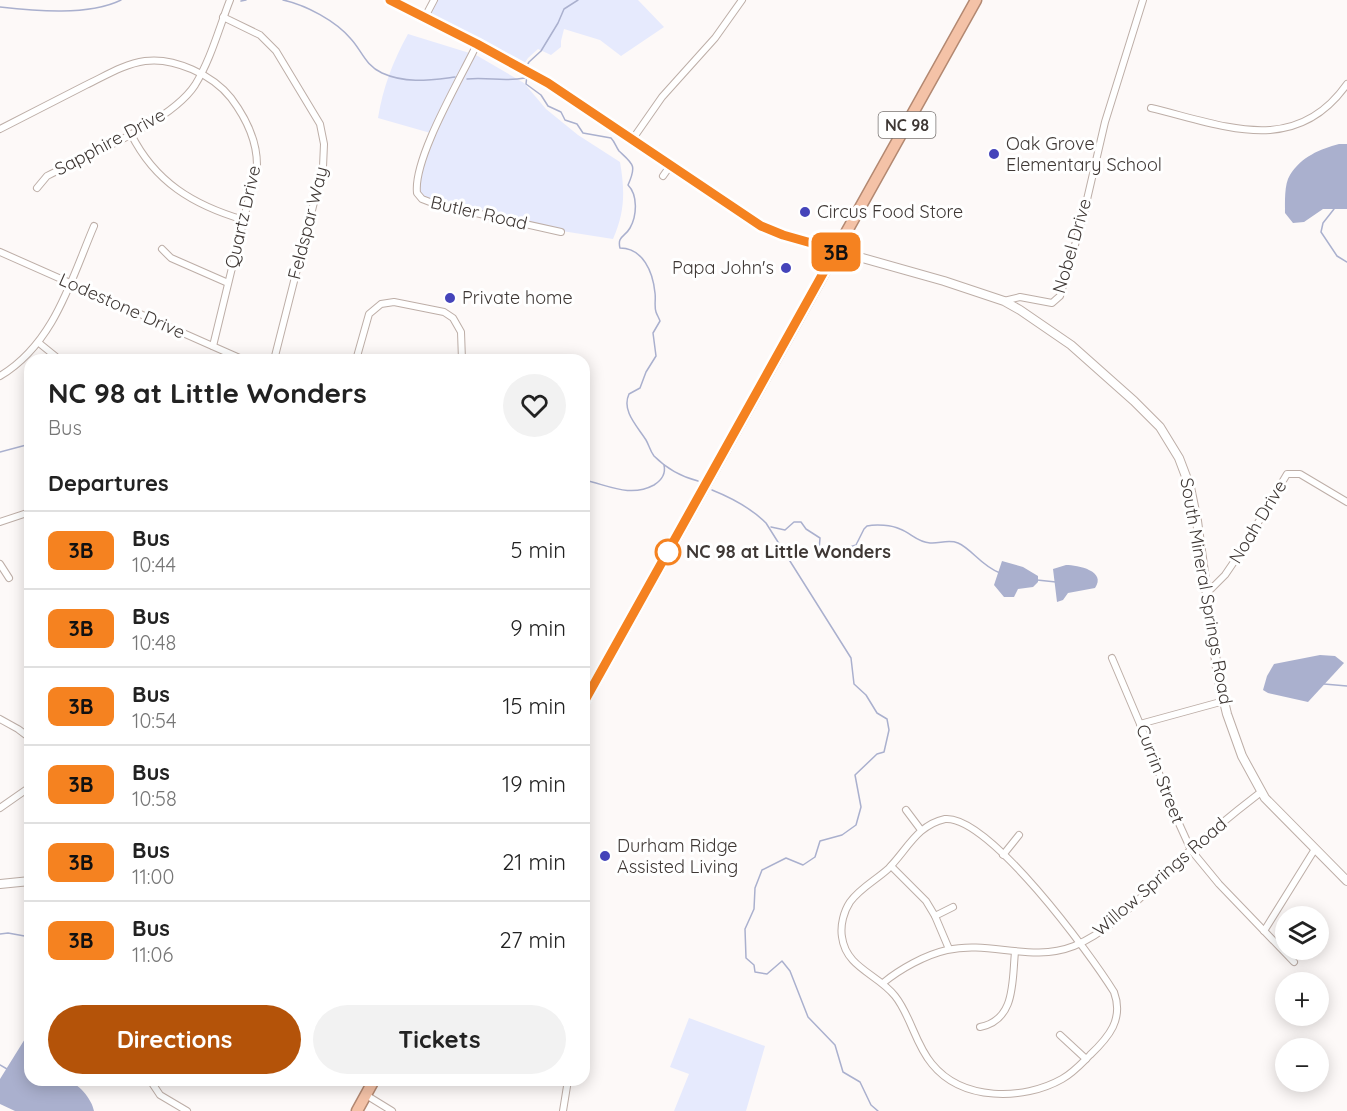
<!DOCTYPE html>
<html lang="en">
<head>
<meta charset="utf-8">
<style>
	body { margin:0; font-family:Quicksand,sans-serif; background:#f2f2f2; color:#222; height:100vh; display:flex; flex-direction:column; font-size:22px; white-space:nowrap }
	* { box-sizing:border-box; margin:0 }
	p { font-size:20px; color:#767676 }
	.icon { flex:none; width:33px; height:33px; fill:none; stroke:currentColor; stroke-width:2; stroke-linecap:round; stroke-linejoin:round }
	.map { position:relative; flex:1; overflow:hidden }
	.panel { position:absolute; left:24px; top:354px; width:566px; height:732px; display:flex; flex-direction:column; background:#fff; border-radius:18px; box-shadow:0 3px 15px #0003 }
	.panel>* { flex:none }
	.badge { padding:0 12px; border-radius:9px; font-size:21px; line-height:39px }
	.buttons { position:absolute; left:1275px; top:906px; display:grid; gap:12px }
	.buttons a { display:grid; place-items:center; width:54px; height:54px; border-radius:50%; background:#fff; box-shadow:0 3px 15px #0003; font-size:30px }
	.map>.badge { position:absolute; translate:-50% -50%; box-shadow:0 0 0 3px #fff }
	h2 { padding:0 24px; font-size:22px; line-height:54px }
	.round { display:grid; place-items:center; flex:none; width:63px; height:63px; border-radius:32px; background:#f2f2f2 }
	.head { display:flex; align-items:center; justify-content:space-between; height:102px; padding:0 24px }
	h1 { font-size:28px; font-weight:800; line-height:45px }
	.primary-button { display:flex; gap:12px; margin-top:auto; padding:12px 24px }
	.primary-button a { flex:1; height:69px; border-radius:36px; background:#b45309; color:#fff; font-size:24px; font-weight:800; line-height:69px; text-align:center }
	.primary-button a+a { background:#f2f2f2; color:#222 }
	ul { padding:0; list-style:none }
	li { display:flex; align-items:center; gap:18px; height:78px; padding:0 24px; border-top:2px solid #e0e0e0 }
	li div { flex:1 }
	li b { display:block; font-size:22px }
	li em { font-style:normal }
	li .badge { min-width:66px; font-weight:700; text-align:center }
	.map>svg:first-child { display:block }
	.green { fill:#e6eafd }
	.water { fill:#aab0ce }
	.lines { fill:none; stroke-linecap:round; stroke-linejoin:round }
	.stream { stroke:#aab0ce; stroke-width:1.5 }
	.minor-casing { stroke:#bdaea7; stroke-width:8 }
	.tertiary-casing { stroke:#bdaea7; stroke-width:10 }
	.trunk-casing { stroke:#b38871; stroke-width:13 }
	.minor { stroke:#fff; stroke-width:6 }
	.tertiary { stroke:#fff; stroke-width:8 }
	.trunk { stroke:#f4c2a7; stroke-width:10 }
	.line-casing { stroke:#fff; stroke-width:14 }
	.line { stroke:#f58220; stroke-width:9 }
	.poi-dot { fill:#4544ba; stroke:#fff; stroke-width:2 }
	.stop-dot { fill:#fff; stroke:#f58220; stroke-width:3 }
	.labels { text-anchor:middle; stroke-width:6; stroke-linejoin:round; paint-order:stroke }
	.shield { fill:#fff; stroke:#797472; stroke-width:1.5 }
	.shield-label { font-size:16px; font-weight:bold; fill:#3f3835 }
	.street-label { font-size:18px; fill:#3f3835; stroke:#fff }
	.poi-label { font-size:18px; fill:#3f3835; stroke:#fff; text-anchor:start }
	.stop-label { font-size:18px; font-weight:bold; fill:#3f3835; stroke:#fff; text-anchor:start }
</style>
</head>
<body>
<div class="map">
<svg width="1347" height="1111" viewBox="0 0 1347 1111">
	<rect width="100%" height="100%" fill="#fdf9f8"/>
	<g class="green">
		<path d="M436,0H638L664,27L621,56L600,40L564,29L561,41V47L551,55L538,49L528,58L522,67L426,17Z"/>
		<path d="M408,34L476,55L524,83L546,109L578,135L620,162C625,191 625,212 613,239L562,231L427,201L418,192L423,164L434,134L378,118C383,87 393,61 408,34Z"/>
		<path d="M689,1018L765,1046L746,1111H674L689,1074L670,1067Z"/>
	</g>
	<g class="water">
		<path d="M1339,144H1347V209H1323L1304,222L1293,223L1285,213C1285,203 1284,184 1290,175C1301,157 1320,149 1339,144Z"/>
		<path d="M1002,561L1023,567L1038,576V582L1033,587L1018,589L1014,597H1004L994,585Z"/>
		<path d="M1066,565C1078,565 1107,571 1095,588L1068,593L1063,600L1057,602L1053,569Z"/>
		<path d="M1320,655L1335,656L1344,663L1308,702L1268,693L1263,690L1267,676L1274,664Z"/>
		<path d="M30,1033V1080C41,1080 54,1078 65,1080C78,1082 92,1099 94,1111H15L0,1104V1079L28,1034Z"/>
	</g>
	<g class="lines">
		<g class="stream">
			<path d="M283,0C306,5 336,21 351,39C362,51 365,65 382,73C406,84 430,80 455,77"/>
			<path d="M241,1L246,0"/>
			<path d="M0,7C35,11 89,16 121,0"/>
			<path d="M526,67L529,62L541,51L558,23L564,9L578,0"/>
			<path d="M527,75L526,84L541,95L548,106L561,112L565,120L577,124L583,133L611,138C615,142 616,147 619,151C633,164 637,165 628,185C638,195 637,216 630,228C625,237 617,236 620,248C643,248 653,272 655,293C656,299 654,306 656,312C657,315 659,318 660,321L653,333L656,356L646,372L640,388L629,394C621,411 638,427 646,440C649,445 650,451 654,456C666,468 682,477 698,481"/>
			<path d="M467,79C489,77 504,82 525,78"/>
			<path d="M1334,209L1323,223L1321,232L1337,256L1347,262"/>
			<path d="M0,452L30,444"/>
			<path d="M584,480C608,485 630,498 654,485C662,480 666,474 664,465"/>
			<path d="M712,490C732,498 751,508 766,523L851,658L854,684L866,695L877,713L887,719L889,730L884,752L877,754L855,775L861,807L856,825L842,835L820,841L815,857L803,865L786,858L762,870L755,888L754,909L745,929L746,958L754,965L755,972L767,974L782,961L790,971L808,1017L835,1045L843,1072L860,1082L871,1105L878,1111"/>
			<path d="M771,527L785,530L794,522H801L806,529L820,538L819,550L823,552L831,553L856,545L864,529L867,526C876,524 892,525 900,529C911,533 917,542 930,543C939,544 948,539 958,543C972,549 981,566 1000,573"/>
			<path d="M1037,580L1056,582"/>
			<path d="M1324,684L1347,686"/>
			<path d="M0,934L8,933L30,937"/>
			<path d="M0,1065L7,1069"/>
		</g>
		<defs>
			<g id="minor">
				<path d="M223,17L260,35L276,51L320,124L324,144L323,167L274,360"/>
				<path d="M425,17L434,0"/>
				<path d="M477,44C461,78 413,158 417,193L422,199L435,204L561,232"/>
				<path d="M1151,108C1223,125 1295,158 1347,84"/>
				<path d="M0,129C29,114 57,100 86,85C105,76 124,64 145,61C174,57 213,75 231,98C246,118 257,140 257,165L213,346"/>
				<path d="M131,134C155,182 193,205 244,220"/>
				<path d="M632,140L662,97L715,38L742,0"/>
				<path d="M663,176L670,166"/>
				<path d="M37,188L47,176C88,155 171,122 195,85C211,59 219,28 230,0"/>
				<path d="M162,249L171,258L228,283"/>
				<path d="M0,252L244,360"/>
				<path d="M1004,301L1020,297L1052,303L1060,296L1082,221L1105,122L1143,0"/>
				<path d="M39,343L60,360"/>
				<path d="M356,360L369,314L381,304L394,302L444,312L453,318L461,332L462,360"/>
				<path d="M0,376C54,344 71,280 94,226"/>
				<path d="M0,522L30,512"/>
				<path d="M0,564L9,578"/>
				<path d="M1207,593L1225,575L1240,553L1287,474H1300L1347,502"/>
				<path d="M1112,658L1140,724L1176,817L1191,850L1219,884L1294,962"/>
				<path d="M0,719L18,729L30,738"/>
				<path d="M1140,724L1224,701"/>
				<path d="M0,808L30,787"/>
				<path d="M906,810L921,830"/>
				<path d="M945,819C989,815 1091,955 1114,992C1124,1019 1109,1037 1090,1055C1081,1064 1073,1073 1062,1079C1023,1101 962,1101 932,1064C915,1044 911,1016 895,996C878,974 846,968 842,937C840,925 844,911 850,902C860,888 876,880 888,869C907,850 917,825 945,819Z"/>
				<path d="M1003,855L1019,835"/>
				<path d="M891,866L926,901L935,916L949,949"/>
				<path d="M935,916L953,907"/>
				<path d="M1264,931L1315,849"/>
				<path d="M883,983C900,969 925,955 947,950C990,940 1031,963 1074,946C1113,930 1143,894 1173,866C1201,840 1231,815 1261,792"/>
				<path d="M980,1027C1016,1020 1012,981 1015,952"/>
				<path d="M1060,1035L1086,1059"/>
				<path d="M150,1080L160,1095L187,1111"/>
				<path d="M366,1095L392,1111"/>
				<path d="M563,1111L568,1080"/>
			</g>
			<g id="tertiary">
				<path d="M390,0L477,44L548,83L768,229L795,239L944,281L1004,301L1020,310L1071,345L1134,401L1160,427L1179,458L1190,487L1197,521L1218,676L1227,714L1242,756L1265,798L1347,881"/>
				<path d="M0,884L30,881"/>
			</g>
			<g id="trunk">
				<path d="M584,702L976,0"/>
				<path d="M357,1111L374,1080"/>
			</g>
		</defs>
		<use href="#minor" class="minor-casing"/>
		<use href="#tertiary" class="tertiary-casing"/>
		<use href="#trunk" class="trunk-casing"/>
		<use href="#minor" class="minor"/>
		<use href="#tertiary" class="tertiary"/>
		<use href="#trunk" class="trunk"/>
	</g>
	<g class="lines">
		<defs>
			<path id="line" d="M390,0L477,44L548,83L761,226L783,235L836,250L584,702"/>
		</defs>
		<use href="#line" class="line-casing"/>
		<use href="#line" class="line"/>
	</g>
	<g class="poi-dot">
		<circle cx="994" cy="154" r="6"/>
		<circle cx="805" cy="212" r="6"/>
		<circle cx="786" cy="268" r="6"/>
		<circle cx="450" cy="298" r="6"/>
		<circle cx="605" cy="856" r="6"/>
	</g>
	<circle class="stop-dot" cx="668" cy="552" r="12"/>
	<g class="labels">
		<rect class="shield" x="878.5" y="112" width="57" height="26" rx="4.5"/>
		<g class="shield-label">
			<text x="907" y="131">NC 98</text>
		</g>
		<g class="street-label">
			<text transform="translate(110 142) rotate(-28)" y="6">Sapphire Drive</text>
			<text transform="translate(479 213) rotate(13)" y="6">Butler Road</text>
			<text transform="translate(243 217) rotate(-77)" y="6">Quartz Drive</text>
			<text transform="translate(308 223) rotate(-76)" y="6">Feldspar Way</text>
			<text transform="translate(1072 246) rotate(-74)" y="6">Nobel Drive</text>
			<text transform="translate(122 306) rotate(24)" y="6">Lodestone Drive</text>
			<text transform="translate(1258 522) rotate(-59)" y="6">Noah Drive</text>
			<text transform="translate(1206 591) rotate(80)" y="6">South Mineral Springs Road</text>
			<text transform="translate(1160 774) rotate(69)" y="6">Currin Street</text>
			<text transform="translate(1160 877) rotate(-41)" y="6">Willow Springs Road</text>
		</g>
		<g class="poi-label">
			<text x="1006" y="150">Oak Grove<tspan x="1006" dy="21">Elementary School</tspan></text>
			<text x="817" y="218">Circus Food Store</text>
			<text x="774" y="274" text-anchor="end">Papa John's</text>
			<text x="462" y="304">Private home</text>
			<text x="617" y="852">Durham Ridge<tspan x="617" dy="21">Assisted Living</tspan></text>
		</g>
		<g class="stop-label">
			<text x="686" y="558">NC 98 at Little Wonders</text>
		</g>
	</g>
</svg>
<div class="buttons">
<a><svg class="icon" aria-label="layers" viewBox="0 0 24 24"><path d="M12 4l9 5-9 5-9-5zM3 14l9 5 9-5"/></svg></a>
<a>+</a>
<a>−</a>
</div>
<b class="badge" style="left:836px;top:252px;background:#f58220;color:#111">3B</b>
<section class="panel">
<div class="head"><div><h1>NC 98 at Little Wonders</h1><p>Bus</p></div><a class="round"><svg class="icon" aria-label="heart" viewBox="0 0 24 24"><path d="M12 20l-8-8c-3-5 5-10 8-4 3-6 11-1 8 4z"/></svg></a></div>
<h2>Departures</h2>
<ul>
<li><span class="badge" style="background:#f58220;color:#111">3B</span><div><b>Bus</b><p>10:44</p></div><em>5 min</em></li>
<li><span class="badge" style="background:#f58220;color:#111">3B</span><div><b>Bus</b><p>10:48</p></div><em>9 min</em></li>
<li><span class="badge" style="background:#f58220;color:#111">3B</span><div><b>Bus</b><p>10:54</p></div><em>15 min</em></li>
<li><span class="badge" style="background:#f58220;color:#111">3B</span><div><b>Bus</b><p>10:58</p></div><em>19 min</em></li>
<li><span class="badge" style="background:#f58220;color:#111">3B</span><div><b>Bus</b><p>11:00</p></div><em>21 min</em></li>
<li><span class="badge" style="background:#f58220;color:#111">3B</span><div><b>Bus</b><p>11:06</p></div><em>27 min</em></li>
</ul>
<div class="primary-button"><a>Directions</a><a>Tickets</a></div>
</section>
</div>
</body>
</html>
